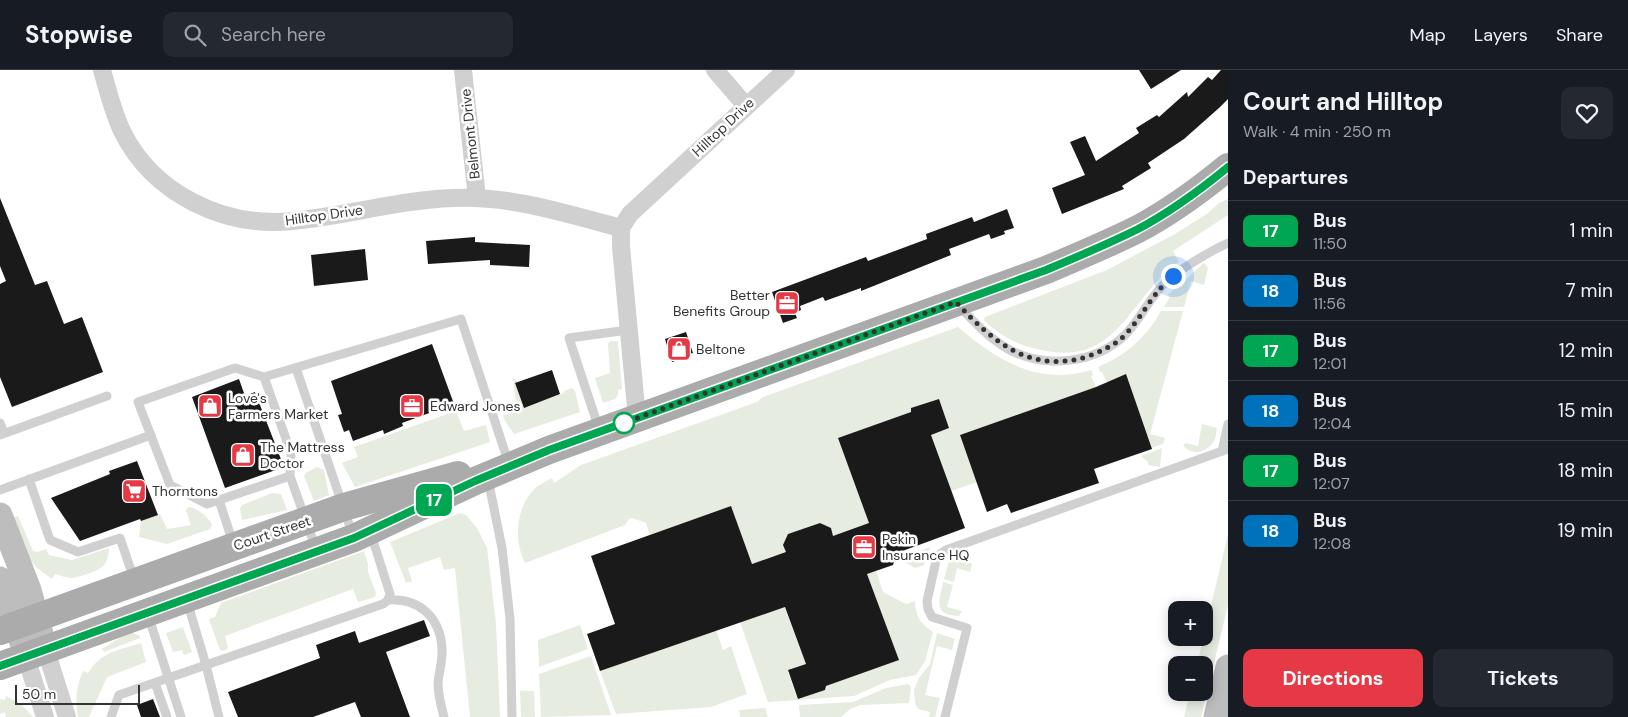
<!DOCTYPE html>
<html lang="en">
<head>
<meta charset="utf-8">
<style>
	body { margin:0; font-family:"DM Sans",sans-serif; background:#242831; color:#f1f3f6; height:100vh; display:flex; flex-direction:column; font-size:19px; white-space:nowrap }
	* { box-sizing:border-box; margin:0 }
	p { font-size:16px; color:#9ea1a6 }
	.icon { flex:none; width:28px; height:28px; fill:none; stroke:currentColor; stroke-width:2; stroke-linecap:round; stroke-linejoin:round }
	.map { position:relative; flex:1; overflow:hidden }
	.drawer { display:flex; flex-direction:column; background:#171b24; width:400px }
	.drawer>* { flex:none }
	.badge { padding:0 10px; border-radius:8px; font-size:18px; line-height:32px }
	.tools { position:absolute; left:1168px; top:531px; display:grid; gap:10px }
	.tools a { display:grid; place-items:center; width:45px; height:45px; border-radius:10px; background:#171b24; box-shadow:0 2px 12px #0003; font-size:25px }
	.scale { position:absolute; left:15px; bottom:12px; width:125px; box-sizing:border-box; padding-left:5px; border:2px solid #333; border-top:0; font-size:14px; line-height:18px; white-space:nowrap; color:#333; -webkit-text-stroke:4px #fff; paint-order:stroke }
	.you { position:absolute; width:25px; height:25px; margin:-12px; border:4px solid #fff; border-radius:50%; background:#1a73e8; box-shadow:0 0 0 8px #1a73e833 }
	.map>.badge { position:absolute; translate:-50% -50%; box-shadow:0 0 0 2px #fff }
	h2 { padding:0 15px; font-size:19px; line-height:45px }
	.round { display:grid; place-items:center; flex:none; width:52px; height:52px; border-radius:10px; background:#242831 }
	.summary { display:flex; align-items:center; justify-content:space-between; height:85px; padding:0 15px }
	h1 { font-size:24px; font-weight:700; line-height:38px }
	.primary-button { display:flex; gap:10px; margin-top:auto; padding:10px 15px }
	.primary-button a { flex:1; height:58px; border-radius:10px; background:#e63946; color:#fff; font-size:20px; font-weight:700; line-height:58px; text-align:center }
	.primary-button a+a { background:#242831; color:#f1f3f6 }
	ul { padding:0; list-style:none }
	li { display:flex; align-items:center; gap:15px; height:60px; padding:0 15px; border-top:1px solid #363941 }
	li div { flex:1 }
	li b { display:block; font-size:19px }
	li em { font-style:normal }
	li .badge { min-width:55px; font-weight:700; text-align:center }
	header { display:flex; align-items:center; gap:30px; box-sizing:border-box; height:70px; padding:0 25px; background:#171b24; border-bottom:1px solid #363941 }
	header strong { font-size:24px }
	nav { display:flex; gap:28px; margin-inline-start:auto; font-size:18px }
	.search { width:350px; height:45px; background:#242831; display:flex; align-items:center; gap:12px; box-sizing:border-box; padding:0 18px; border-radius:10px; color:#9ea1a6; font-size:19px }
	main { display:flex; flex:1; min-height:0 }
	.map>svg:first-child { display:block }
	.green { fill:#e6ecdf }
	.building { fill:#1a1a1a }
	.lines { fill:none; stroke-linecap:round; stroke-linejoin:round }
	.lane { stroke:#d0d0d0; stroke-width:9 }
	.street { stroke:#d0d0d0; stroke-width:18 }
	.secondary { stroke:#bdbdbd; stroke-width:25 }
	.primary { stroke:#ababab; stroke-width:28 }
	.line-casing { stroke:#fff; stroke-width:11 }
	.line { stroke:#00a651; stroke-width:8 }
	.walk { stroke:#333; stroke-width:5; stroke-dasharray:0 9 }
	.stop-dot { fill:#fff; stroke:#00a651; stroke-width:2.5 }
	.labels { text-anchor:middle; stroke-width:5; stroke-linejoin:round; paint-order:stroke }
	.street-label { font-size:14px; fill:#333; stroke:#fff }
	.poi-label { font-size:14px; fill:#333; stroke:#fff; text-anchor:start }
</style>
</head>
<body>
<header>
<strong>Stopwise</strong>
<div class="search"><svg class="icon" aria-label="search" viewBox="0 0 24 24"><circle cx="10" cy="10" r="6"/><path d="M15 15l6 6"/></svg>Search here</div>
<nav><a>Map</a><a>Layers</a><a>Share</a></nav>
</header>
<main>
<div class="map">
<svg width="1228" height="647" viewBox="0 0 1228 647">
	<rect width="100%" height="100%" fill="#fff"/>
	<g class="green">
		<path d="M1228,129V145L1173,181L1179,192C1127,228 1119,300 1037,279C1018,275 998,265 984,250L985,247L1107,200L1175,164L1208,143L1219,133Z"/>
		<path d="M1204,193L1208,198L1204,215L1191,211L1184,237H1164L1170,227L1168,225Z"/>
		<path d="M1161,241H1183L1150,364L1165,368L1163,374L1151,378L1107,313L1102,302H1100L1098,297C1125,286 1147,267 1161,241Z"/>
		<path d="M958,257C998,291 1038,316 1091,300L1093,305L1091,306L1096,317L960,365L977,412L951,421L931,365L947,359L948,356L940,331L936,330L912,338L911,342L841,367L839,370L869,453L834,468L831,458L820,453L788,464L789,490L773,486L752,494L731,436L650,465L646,453L632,448L629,449L625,455L525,493C513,470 516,433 538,416C542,413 547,411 552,408L554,413L581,395L757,332L763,327Z"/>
		<path d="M610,271H618L622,319L618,320V325L615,329L603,333L595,308L610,303L608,274Z"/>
		<path d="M513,308L518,312L515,314L524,337L564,323V321L572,318L575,321L580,342L514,364L505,351L503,345L517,342Z"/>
		<path d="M456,341L464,361L486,355L490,372L355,417L342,393L358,387L354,377Z"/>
		<path d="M1202,354L1217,358C1216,363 1216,370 1212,374C1204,384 1190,385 1183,375L1186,373L1198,376Z"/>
		<path d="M1162,378L1160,397L1148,395V392L1141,386Z"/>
		<path d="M317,397L324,400L329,425L314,431L304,406L306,403Z"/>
		<path d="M272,423L281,424L287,440L242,450L240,439L242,435Z"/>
		<path d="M188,437C196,437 209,447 212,455L210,459L167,474L139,467L141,451L160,444L167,459L191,455L186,440Z"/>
		<path d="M460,443L466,445L477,458L487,478L496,554L500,647H470L455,498L444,500L440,487L408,498L412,511L406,513L390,472Z"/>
		<path d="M18,446L33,481L38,482L46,479L49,485L72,490L109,478C109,484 107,493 102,497C98,501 77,508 71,508C66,508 60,505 55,504L52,509L37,498L29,489L12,448Z"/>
		<path d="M1228,464V535L1201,647H1184L1190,623L1204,622V595H1197Z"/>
		<path d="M930,477L924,495L915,498L899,489Z"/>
		<path d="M364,481L368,494V502L376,523L375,527L358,532L353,519L225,566L228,578L224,581L220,580L209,549L215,547L221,533Z"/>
		<path d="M955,487L963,488L972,494L970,502L957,498L954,512L944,509L949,491Z"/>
		<path d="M876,501L883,522L906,534L915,531C915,546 921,554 933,562L925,591L916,605L890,610L854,626L768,632L740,552L778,520L806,594L790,599L788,603L797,627L800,628L825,620L826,616L896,591L898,588L867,504Z"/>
		<path d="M943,512L953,515L947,537L962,541L959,546C933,545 939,532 943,512Z"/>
		<path d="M580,555L588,579L539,597L538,570Z"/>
		<path d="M183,557L192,582L184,585L182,580L173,582L166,563Z"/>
		<path d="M716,560L723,580L731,576L747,624L711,637L616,644L600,601Z"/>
		<path d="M129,562L139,565L140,568L104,582L102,579Z"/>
		<path d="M937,563L955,569L952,580L937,576L925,625L940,628L935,647H929L930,642L918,639L915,633L914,620L919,608L930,594Z"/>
		<path d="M141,573L146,592L107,607L89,647H78C75,630 76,617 83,601L88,603C102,581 117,581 141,573Z"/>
		<path d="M591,586L611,645L541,647L539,604Z"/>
		<path d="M908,614L911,617L909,633L860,635L850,639L841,647H800L799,635L853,632L886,618Z"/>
		<path d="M520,621H534L535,647H521Z"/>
		<path d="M6,626L21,634L33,647H6L5,642L0,644V629L5,630Z"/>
		<path d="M765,638L768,647H740L739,640Z"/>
	</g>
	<g class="building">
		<path d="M1139,0H1181L1151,19Z"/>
		<path d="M1221,0H1228V29L1219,38L1184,69L1148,93L1151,98L1122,116L1124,119L1062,144L1052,118L1085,105L1070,72L1085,66L1096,91L1139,63L1136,58L1157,45L1159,47L1187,22L1188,27L1208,7L1212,10Z"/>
		<path d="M0,128L35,215L47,211L64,254L82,247L103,302L12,337L0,307V214L6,211L0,196Z"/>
		<path d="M1007,139L1014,158L1004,161L1005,164L991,169L989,164L949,179L951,185L861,221V218L825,231L823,227L800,236L801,240L795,243L797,248L783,253L772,222L866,187L868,191L927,169L926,164L972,147L974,152Z"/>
		<path d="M475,167V172L530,175L529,197L490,195V190L428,194L426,171Z"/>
		<path d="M365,179L368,210L314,216L311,185Z"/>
		<path d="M686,262L693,283L689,284L690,286L672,292L665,269Z"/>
		<path d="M432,274L454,334L402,353L403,356L384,364L383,360L353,371L349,360L344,362L338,345L342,344L331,311Z"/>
		<path d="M552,300L560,324L524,338L515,313Z"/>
		<path d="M1126,304L1152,379L1094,399L1099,413L1011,443L1007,434L987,442L960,365L1096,317Z"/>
		<path d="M239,309L245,326L255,322L284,397L225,418L192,327Z"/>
		<path d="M939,329L949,358L931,365L965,458L897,483L893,495L867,504L899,590L826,616L825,620L798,629L788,600L806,594L785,537L600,601L587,564L615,554L591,486L731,436L752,494L786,482L783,475L788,464L820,453L831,458L833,466L869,453L838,368L911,342V338Z"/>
		<path d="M137,391L158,445L141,451L140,449L80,471L51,428L110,404L109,401Z"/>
		<path d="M424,550L430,566L386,582L410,647H361L355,632L313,647H238L228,622L320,588L316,575L355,561L359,573Z"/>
		<path d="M153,629L160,647H141L137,635Z"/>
	</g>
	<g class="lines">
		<g class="lane">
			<path d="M959,236C974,252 989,268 1008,279C1044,299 1095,294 1125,265C1141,249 1150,226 1167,211C1180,199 1212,180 1228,173"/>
			<path d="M296,298L353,466"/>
			<path d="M264,307L461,249L509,394"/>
			<path d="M0,353L4,363"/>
			<path d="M599,359L569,268L628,260"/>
			<path d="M0,365L107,326"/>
			<path d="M1222,381L1228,354"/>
			<path d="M290,406L207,434L170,415L138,332L235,298L264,307L291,383L290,406L316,479"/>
			<path d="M29,409L50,470L78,482L120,468L134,509"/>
			<path d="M488,409L502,478L510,549L512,647"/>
			<path d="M0,420L151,365"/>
			<path d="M219,430L233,473"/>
			<path d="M388,530C419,528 440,547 442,578C443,590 439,601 438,613C438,624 441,636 444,647"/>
			<path d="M187,531L206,595L383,534L388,530L390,524L371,464"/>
			<path d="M148,545L181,647"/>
			<path d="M155,613L167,647"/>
			<path d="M111,647L119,625L206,595L219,647"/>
			<path d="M945,647L967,558L932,547L928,539L927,531L936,491L939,485L946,480L1228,379"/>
		</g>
		<g class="street">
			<path d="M102,0C108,21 113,42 122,61C153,124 224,158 292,151C346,146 399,130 453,128C510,125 567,144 621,158"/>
			<path d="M463,0L477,128"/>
			<path d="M715,0L746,36"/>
			<path d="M637,348L621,177V158L630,144L786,0"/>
			<path d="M43,571L67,647"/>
			<path d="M23,578L45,647"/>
		</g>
		<g class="secondary">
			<path d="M0,445L29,520L41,564"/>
			<path d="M0,509L17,555L21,570"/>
			<path d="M1216,647L1228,597"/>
		</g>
		<g class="primary">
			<path d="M0,561L344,437L458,405"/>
			<path d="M0,596L354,468L475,411L549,380L1046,200C1077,187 1108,174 1138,159C1170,142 1200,120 1228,97"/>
		</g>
	</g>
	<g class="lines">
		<defs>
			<path id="line" d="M0,596L354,468L475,411L549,380L1046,200C1077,187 1108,174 1138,159C1170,142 1200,120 1228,97"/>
		</defs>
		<use href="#line" class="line-casing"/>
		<use href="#line" class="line"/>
		<path class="walk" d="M624,353L618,355L956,232C993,272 1031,305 1089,286C1102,281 1115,275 1125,265C1143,246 1153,222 1173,206"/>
	</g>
	<defs>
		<symbol id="office-square" viewBox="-11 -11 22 22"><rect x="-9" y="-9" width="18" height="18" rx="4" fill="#e63946" stroke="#fff"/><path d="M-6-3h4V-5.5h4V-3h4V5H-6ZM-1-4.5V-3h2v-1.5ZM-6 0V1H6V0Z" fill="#fff"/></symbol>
		<symbol id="shop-square" viewBox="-11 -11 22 22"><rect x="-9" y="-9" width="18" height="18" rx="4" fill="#e63946" stroke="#fff"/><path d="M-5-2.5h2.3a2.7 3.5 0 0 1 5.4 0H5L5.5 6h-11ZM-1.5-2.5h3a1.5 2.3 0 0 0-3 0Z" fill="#fff"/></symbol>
		<symbol id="supermarket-square" viewBox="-11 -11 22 22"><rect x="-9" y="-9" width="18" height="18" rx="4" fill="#e63946" stroke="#fff"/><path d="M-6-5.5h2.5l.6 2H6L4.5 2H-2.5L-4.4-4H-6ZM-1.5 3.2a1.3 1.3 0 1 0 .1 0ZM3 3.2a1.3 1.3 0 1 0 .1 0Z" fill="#fff"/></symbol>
	</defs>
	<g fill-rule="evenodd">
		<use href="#office-square" x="773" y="219" width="28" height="28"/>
		<use href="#shop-square" x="665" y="265" width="28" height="28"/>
		<use href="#shop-square" x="196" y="322" width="28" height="28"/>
		<use href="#office-square" x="398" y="322" width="28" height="28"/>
		<use href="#shop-square" x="229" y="371" width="28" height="28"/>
		<use href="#supermarket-square" x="120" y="407" width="28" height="28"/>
		<use href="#office-square" x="850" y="463" width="28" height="28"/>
	</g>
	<circle class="stop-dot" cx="624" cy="353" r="10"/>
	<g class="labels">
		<g class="street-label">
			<text transform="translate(723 57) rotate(-43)" y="5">Hilltop Drive</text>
			<text transform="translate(470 64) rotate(-96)" y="5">Belmont Drive</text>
			<text transform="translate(324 145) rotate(-8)" y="5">Hilltop Drive</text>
			<text transform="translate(272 463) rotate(-19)" y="5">Court Street</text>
		</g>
		<g class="poi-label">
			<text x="770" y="230" text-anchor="end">Better<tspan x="770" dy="16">Benefits Group</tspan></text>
			<text x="696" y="284">Beltone</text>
			<text x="228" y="333">Love's<tspan x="228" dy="16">Farmers Market</tspan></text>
			<text x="430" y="341">Edward Jones</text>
			<text x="260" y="382">The Mattress<tspan x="260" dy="16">Doctor</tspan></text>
			<text x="152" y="426">Thorntons</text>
			<text x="882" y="474">Pekin<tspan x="882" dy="16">Insurance HQ</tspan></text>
		</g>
	</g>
</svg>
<div class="tools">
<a>+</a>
<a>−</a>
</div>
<div class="scale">50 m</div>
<div class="you" style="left:1173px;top:206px"></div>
<b class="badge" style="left:434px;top:430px;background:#00a651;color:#fff">17</b>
</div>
<section class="drawer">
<div class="summary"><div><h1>Court and Hilltop</h1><p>Walk · 4 min · 250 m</p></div><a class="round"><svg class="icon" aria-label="heart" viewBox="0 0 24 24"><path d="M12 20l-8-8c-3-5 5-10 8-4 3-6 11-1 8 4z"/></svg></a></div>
<h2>Departures</h2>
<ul>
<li><span class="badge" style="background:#00a651;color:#fff">17</span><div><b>Bus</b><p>11:50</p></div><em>1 min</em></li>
<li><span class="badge" style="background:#0072bc;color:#fff">18</span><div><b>Bus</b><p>11:56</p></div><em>7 min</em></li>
<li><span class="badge" style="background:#00a651;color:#fff">17</span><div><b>Bus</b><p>12:01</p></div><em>12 min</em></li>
<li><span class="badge" style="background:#0072bc;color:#fff">18</span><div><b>Bus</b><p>12:04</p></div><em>15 min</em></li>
<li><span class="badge" style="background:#00a651;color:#fff">17</span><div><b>Bus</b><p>12:07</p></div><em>18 min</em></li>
<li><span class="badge" style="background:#0072bc;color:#fff">18</span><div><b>Bus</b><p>12:08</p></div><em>19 min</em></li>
</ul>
<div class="primary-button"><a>Directions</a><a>Tickets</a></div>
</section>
</main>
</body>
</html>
